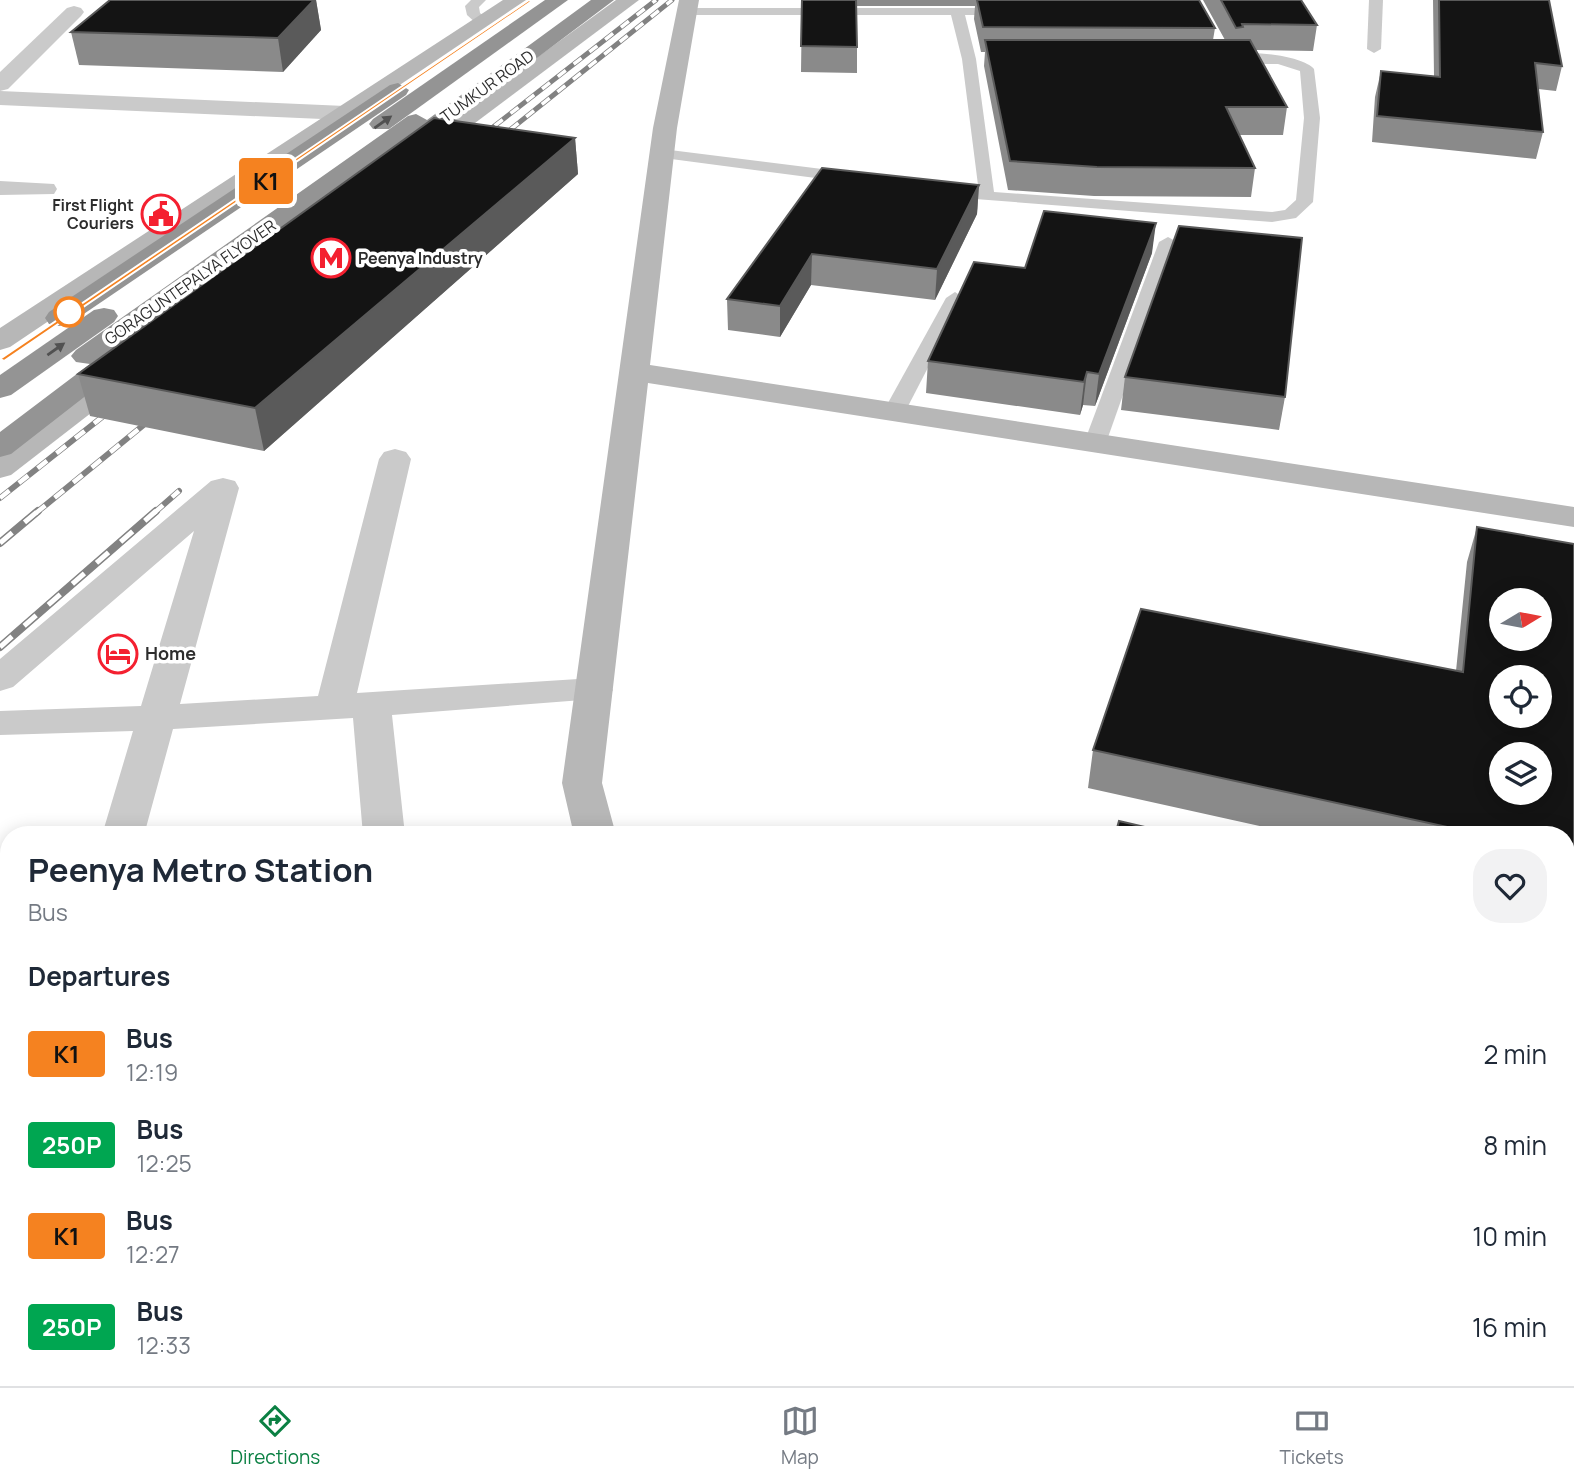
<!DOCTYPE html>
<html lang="en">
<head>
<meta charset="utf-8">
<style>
	body { margin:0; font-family:Manrope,sans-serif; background:#f2f2f3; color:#1f2937; height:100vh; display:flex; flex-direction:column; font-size:26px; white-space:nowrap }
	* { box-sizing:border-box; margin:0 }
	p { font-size:23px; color:#747a83 }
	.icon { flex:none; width:38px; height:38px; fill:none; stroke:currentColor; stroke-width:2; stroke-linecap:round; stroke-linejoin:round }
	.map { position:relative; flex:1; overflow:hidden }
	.details { position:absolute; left:0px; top:826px; width:1575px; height:560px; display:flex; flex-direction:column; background:#fff; border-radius:28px 28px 0 0; box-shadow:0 4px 18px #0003 }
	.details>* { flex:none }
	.badge { padding:0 14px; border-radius:5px; font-size:24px; line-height:46px }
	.needle { width:46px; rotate:80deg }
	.fabs { position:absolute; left:1489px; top:588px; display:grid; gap:14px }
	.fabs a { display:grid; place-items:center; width:63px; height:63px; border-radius:50%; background:#fff; box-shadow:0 4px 18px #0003; font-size:35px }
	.map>.badge { position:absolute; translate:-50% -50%; box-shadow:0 0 0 4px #fff }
	h2 { padding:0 28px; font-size:26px; line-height:63px }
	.round { display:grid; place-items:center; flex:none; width:74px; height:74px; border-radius:28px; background:#f2f2f3 }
	.summary { display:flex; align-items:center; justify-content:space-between; height:119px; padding:0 28px }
	h1 { font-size:33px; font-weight:700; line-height:52px }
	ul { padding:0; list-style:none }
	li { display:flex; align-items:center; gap:21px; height:91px; padding:0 28px }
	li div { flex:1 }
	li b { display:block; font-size:26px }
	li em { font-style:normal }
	li .badge { min-width:77px; font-weight:700; text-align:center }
	.tab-bar { display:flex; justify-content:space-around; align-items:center; height:98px; border-top:2px solid #e0e1e3; background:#fff; font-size:19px; color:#747a83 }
	.tab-bar a { display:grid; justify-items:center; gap:4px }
	.tab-bar .on { color:#0b8043 }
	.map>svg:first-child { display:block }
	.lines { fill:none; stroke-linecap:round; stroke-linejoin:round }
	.lane { fill:#cacaca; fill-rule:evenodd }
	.street { fill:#cacaca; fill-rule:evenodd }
	.secondary { fill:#b7b7b7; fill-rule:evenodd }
	.highway { fill:#949494; fill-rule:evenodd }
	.rail-far2-casing { stroke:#828282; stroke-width:5 }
	.rail-far1-casing { stroke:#828282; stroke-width:6 }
	.rail-casing { stroke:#828282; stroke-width:8 }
	.rail-far2 { stroke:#fff; stroke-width:3.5; stroke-dasharray:10; stroke-linecap:butt }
	.rail-far1 { stroke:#fff; stroke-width:4.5; stroke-dasharray:12; stroke-linecap:butt }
	.rail { stroke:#fff; stroke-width:5; stroke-dasharray:16; stroke-linecap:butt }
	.wall { fill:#8a8a8a }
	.shaded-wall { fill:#5a5a5a }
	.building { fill:#141414; stroke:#5a5a5a; stroke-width:2; fill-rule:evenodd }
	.oneway { fill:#515151 }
	.line { fill:#f58220; stroke:#fff; stroke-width:2 }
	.stop-dot { fill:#fff; stroke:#f58220; stroke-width:3.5 }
	.labels { text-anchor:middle; stroke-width:7; stroke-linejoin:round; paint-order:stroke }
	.far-street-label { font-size:16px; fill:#2d2d2d; stroke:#fff }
	.far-poi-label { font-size:16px; font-weight:bold; fill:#2d2d2d; stroke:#fff; text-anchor:end }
	.poi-label { font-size:18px; font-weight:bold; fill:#2d2d2d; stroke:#fff; text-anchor:start }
</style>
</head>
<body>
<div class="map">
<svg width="1574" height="1386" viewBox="0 0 1574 1386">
	<rect width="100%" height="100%" fill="#fff"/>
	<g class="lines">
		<g class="lane">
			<path d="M471,0H486L479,7L480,13L490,22L488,25H478L467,15L465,6Z"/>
			<path d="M1369,0H1383L1381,49L1374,53L1367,49Z"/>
			<path d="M682,8H1016L1018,11L1011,15H965L976,59L994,192L1272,212L1285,210L1296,200L1304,118L1300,71L1278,64H1226L1219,60C1233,47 1301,54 1314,69L1320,118L1313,202L1296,218L1272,222L962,198L959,194L962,190H977L978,185L962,59L951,15H687L682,14Z"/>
			<path d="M662,149L854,173L862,178L854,183L656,157V151Z"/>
			<path d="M1168,237L1177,242L1106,443L1103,448H1087L1084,443L1159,242Z"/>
			<path d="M955,292L964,298L905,412L894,418L887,416L883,412L946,298Z"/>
			<path d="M1566,1159L1574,1160V1190L1566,1188Z"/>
			<path d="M1566,1199L1574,1201V1261L1566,1259Z"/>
			<path d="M1566,1336L1574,1337V1371L1566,1370Z"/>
			<path d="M1467,1377H1513L1517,1386H1471Z"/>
		</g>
		<g class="street">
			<path d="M74,6L81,8L84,12L81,16L8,89L0,91V72L67,8Z"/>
			<path d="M0,91L345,106L356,113L345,120L0,105Z"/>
			<path d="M0,181L54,184L57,189L54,194L0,195Z"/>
			<path d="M395,449L406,452L411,459L357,693L594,678L608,682L613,690L608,698L392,715L405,835H363L353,718L173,729L144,835H102L133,731L0,735V711L141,706L194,531L13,687L0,691V659L211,481L223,478L235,481L239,488L180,704L318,696L379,459L384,452Z"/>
			<rect x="0" y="895" width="9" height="32"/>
			<rect x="0" y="1182" width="9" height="44"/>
			<path d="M9,1248V1376L0,1379V1251Z"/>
			<path d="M403,1377H461L462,1386H404Z"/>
		</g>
		<g class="secondary">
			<path d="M503,0H526L10,347L0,350V328Z"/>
			<path d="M616,0H639L427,159H411L407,154L411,149Z"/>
			<path d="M679,0H699L677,128L650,365L1574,507V527L648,383L602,783L616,835H574L562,783L653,128Z"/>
			<path d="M129,360L140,363L144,369L140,375L11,475L0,478V452L118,363Z"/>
			<path d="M720,1377H777L780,1386H722Z"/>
		</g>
		<g class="highway">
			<path d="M545,0H568L389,129H373L369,124L373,119Z"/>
			<path d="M591,0H614L408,155L400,157L389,151L120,345L133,347L138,353L133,359L11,454L0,457V432L90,364L76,362L71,356L76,350L408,116L416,114L427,120Z"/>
			<path d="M398,83L409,90L406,95L69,324L59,326L49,324L45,318L49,312L390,85Z"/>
			<path d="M104,308L114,310L118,316L114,322L11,395L0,398V375L94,310Z"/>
		</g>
		<defs>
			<g id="rail-far2">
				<path d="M479,138L656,0"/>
				<path d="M495,142L672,0"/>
			</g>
			<g id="rail-far1">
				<path d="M0,498L116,406"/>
				<path d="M36,513L157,414"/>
				<path d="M154,513L179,491"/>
			</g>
			<g id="rail">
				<path d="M0,543L38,511"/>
				<path d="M0,647L156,511"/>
			</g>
		</defs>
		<use href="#rail-far2" class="rail-far2-casing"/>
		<use href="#rail-far1" class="rail-far1-casing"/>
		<use href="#rail" class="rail-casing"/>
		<use href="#rail-far2" class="rail-far2"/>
		<use href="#rail-far1" class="rail-far1"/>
		<use href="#rail" class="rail"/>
	</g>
	<g class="wall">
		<path d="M110,0H316L321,30L283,72L79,65L71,32Z"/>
		<path d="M802,0H1199L1215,28L1213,40H1225L1203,0H1301L1317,25L1313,51L1256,50L1287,107L1283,135H1239L1255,168L1251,197L1094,196L1008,190L984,66L985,52H981L974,19L975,6H856L857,47V73L801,72Z"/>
		<path d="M1433,0H1549L1562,66L1556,91L1538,89L1543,132L1536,159L1372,142L1375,97L1381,71L1434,76Z"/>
		<path d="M575,138L578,174L264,451L90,416L78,374Z"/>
		<path d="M822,168L979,185L977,214L935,300L811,285L780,337L728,330L727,299Z"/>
		<path d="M1152,253L1095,406L1083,405L1080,415L926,393L928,361L1025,268Z"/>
		<path d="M1125,377L1285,397L1279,430L1121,410Z"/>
		<path d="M1477,527L1574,544V896L1566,894V835H1300L1088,788L1093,750L1456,671L1467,562Z"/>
		<path d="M1566,985L1574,987V1157L1566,1158Z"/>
	</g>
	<g class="shaded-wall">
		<path d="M314,0H316L321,30L283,72L278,38Z"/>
		<path d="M575,138L578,174L264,451L255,408Z"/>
		<path d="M979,185L977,214L935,300L937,269Z"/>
		<path d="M1156,223L1152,253L1095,406L1099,374Z"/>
		<path d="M812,254L811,285L780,337V306Z"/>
		<path d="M1087,372L1083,405L1080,415L1084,382Z"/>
	</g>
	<g class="building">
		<path d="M110,0H314L278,38L71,32Z"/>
		<path d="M802,0H856L857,47L801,46Z"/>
		<path d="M977,0H1199L1215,28L983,27Z"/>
		<path d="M1221,0H1301L1317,25L1242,24L1243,27L1236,28Z"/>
		<path d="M1439,0H1549L1562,66L1535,63L1543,132L1377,116L1381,71L1440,77Z"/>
		<path d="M985,40H1250L1287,107H1226L1255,168L1097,167L1010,161Z"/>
		<path d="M434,118L575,138L255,408L78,374Z"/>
		<path d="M822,168L979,185L937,269L812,254L780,306L727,299Z"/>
		<path d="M1044,211L1156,223L1099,374L1087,372L1084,382L928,361L974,262L1025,268Z"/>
		<path d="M1179,226L1302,238L1285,397L1125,377Z"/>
		<path d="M1477,527L1574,544V854L1566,853V835H1484L1093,750L1141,609L1463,672ZM1502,600H1540V639H1502ZM1502,677H1540V716H1502ZM1502,754H1540V793H1502Z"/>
		<path d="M1119,821L1179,835H1115Z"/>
		<path d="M1566,985L1574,987V1118L1566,1116Z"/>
	</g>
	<defs><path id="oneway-solid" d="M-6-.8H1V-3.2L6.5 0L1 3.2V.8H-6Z" transform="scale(1.75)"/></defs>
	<g class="oneway">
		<use href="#oneway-solid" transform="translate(383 122) rotate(-35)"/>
		<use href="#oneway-solid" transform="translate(56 349) rotate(-35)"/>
	</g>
	<path class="line" d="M529,0L532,1L4,361L0,359Z"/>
	<defs>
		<symbol id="civic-ring" viewBox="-11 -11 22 22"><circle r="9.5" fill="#fff" stroke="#f42030" stroke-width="1.5"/><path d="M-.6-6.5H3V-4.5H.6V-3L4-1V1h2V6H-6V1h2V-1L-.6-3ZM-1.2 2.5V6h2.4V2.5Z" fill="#f42030"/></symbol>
		<symbol id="metro-ring" viewBox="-11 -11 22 22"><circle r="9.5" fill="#fff" stroke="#f42030" stroke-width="1.5"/><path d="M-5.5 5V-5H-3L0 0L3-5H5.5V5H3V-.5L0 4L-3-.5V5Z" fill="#f42030"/></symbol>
		<symbol id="hotel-ring" viewBox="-11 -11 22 22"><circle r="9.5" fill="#fff" stroke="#f42030" stroke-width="1.5"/><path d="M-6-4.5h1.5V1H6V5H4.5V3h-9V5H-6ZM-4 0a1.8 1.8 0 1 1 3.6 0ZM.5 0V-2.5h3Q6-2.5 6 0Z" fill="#f42030"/></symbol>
	</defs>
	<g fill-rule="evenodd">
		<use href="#civic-ring" x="139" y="192" width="44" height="44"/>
		<use href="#metro-ring" x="309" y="236" width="44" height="44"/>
		<use href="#hotel-ring" x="96" y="632" width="44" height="44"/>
	</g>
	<circle class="stop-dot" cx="69" cy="312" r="14"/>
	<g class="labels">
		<g class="far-street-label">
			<text transform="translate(487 86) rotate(-36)" y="6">TUMKUR ROAD</text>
			<text transform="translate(190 282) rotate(-35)" y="6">GORAGUNTEPALYA FLYOVER</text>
		</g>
		<g class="far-poi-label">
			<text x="134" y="211">First Flight<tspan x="134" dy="18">Couriers</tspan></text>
			<text x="358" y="264" text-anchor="start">Peenya Industry</text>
		</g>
		<g class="poi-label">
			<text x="145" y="660">Home</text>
		</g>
	</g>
</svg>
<div class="fabs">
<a><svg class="needle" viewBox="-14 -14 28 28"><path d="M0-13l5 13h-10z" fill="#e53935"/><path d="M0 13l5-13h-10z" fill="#747a83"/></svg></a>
<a><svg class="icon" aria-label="locate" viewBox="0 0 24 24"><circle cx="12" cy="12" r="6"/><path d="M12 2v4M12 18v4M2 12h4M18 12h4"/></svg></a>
<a><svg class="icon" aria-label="layers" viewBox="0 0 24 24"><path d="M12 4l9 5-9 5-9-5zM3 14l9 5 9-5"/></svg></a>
</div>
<b class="badge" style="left:266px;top:181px;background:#f58220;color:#111">K1</b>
<section class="details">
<div class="summary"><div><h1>Peenya Metro Station</h1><p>Bus</p></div><a class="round"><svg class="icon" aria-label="heart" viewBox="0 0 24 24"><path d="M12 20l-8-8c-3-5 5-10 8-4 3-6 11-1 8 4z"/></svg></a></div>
<h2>Departures</h2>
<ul>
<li><span class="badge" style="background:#f58220;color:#111">K1</span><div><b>Bus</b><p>12:19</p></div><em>2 min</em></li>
<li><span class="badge" style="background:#00a651;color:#fff">250P</span><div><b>Bus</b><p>12:25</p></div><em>8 min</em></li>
<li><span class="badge" style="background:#f58220;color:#111">K1</span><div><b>Bus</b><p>12:27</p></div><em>10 min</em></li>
<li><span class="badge" style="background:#00a651;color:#fff">250P</span><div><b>Bus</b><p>12:33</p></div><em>16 min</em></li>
</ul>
</section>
</div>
<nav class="tab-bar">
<a class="on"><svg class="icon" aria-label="directions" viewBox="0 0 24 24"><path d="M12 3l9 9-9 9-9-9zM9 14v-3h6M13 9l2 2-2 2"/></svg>Directions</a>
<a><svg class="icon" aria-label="map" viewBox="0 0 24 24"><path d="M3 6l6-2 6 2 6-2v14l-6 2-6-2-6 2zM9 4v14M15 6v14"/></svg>Map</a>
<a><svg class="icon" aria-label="tickets" viewBox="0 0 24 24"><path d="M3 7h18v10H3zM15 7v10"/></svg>Tickets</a>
</nav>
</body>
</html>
